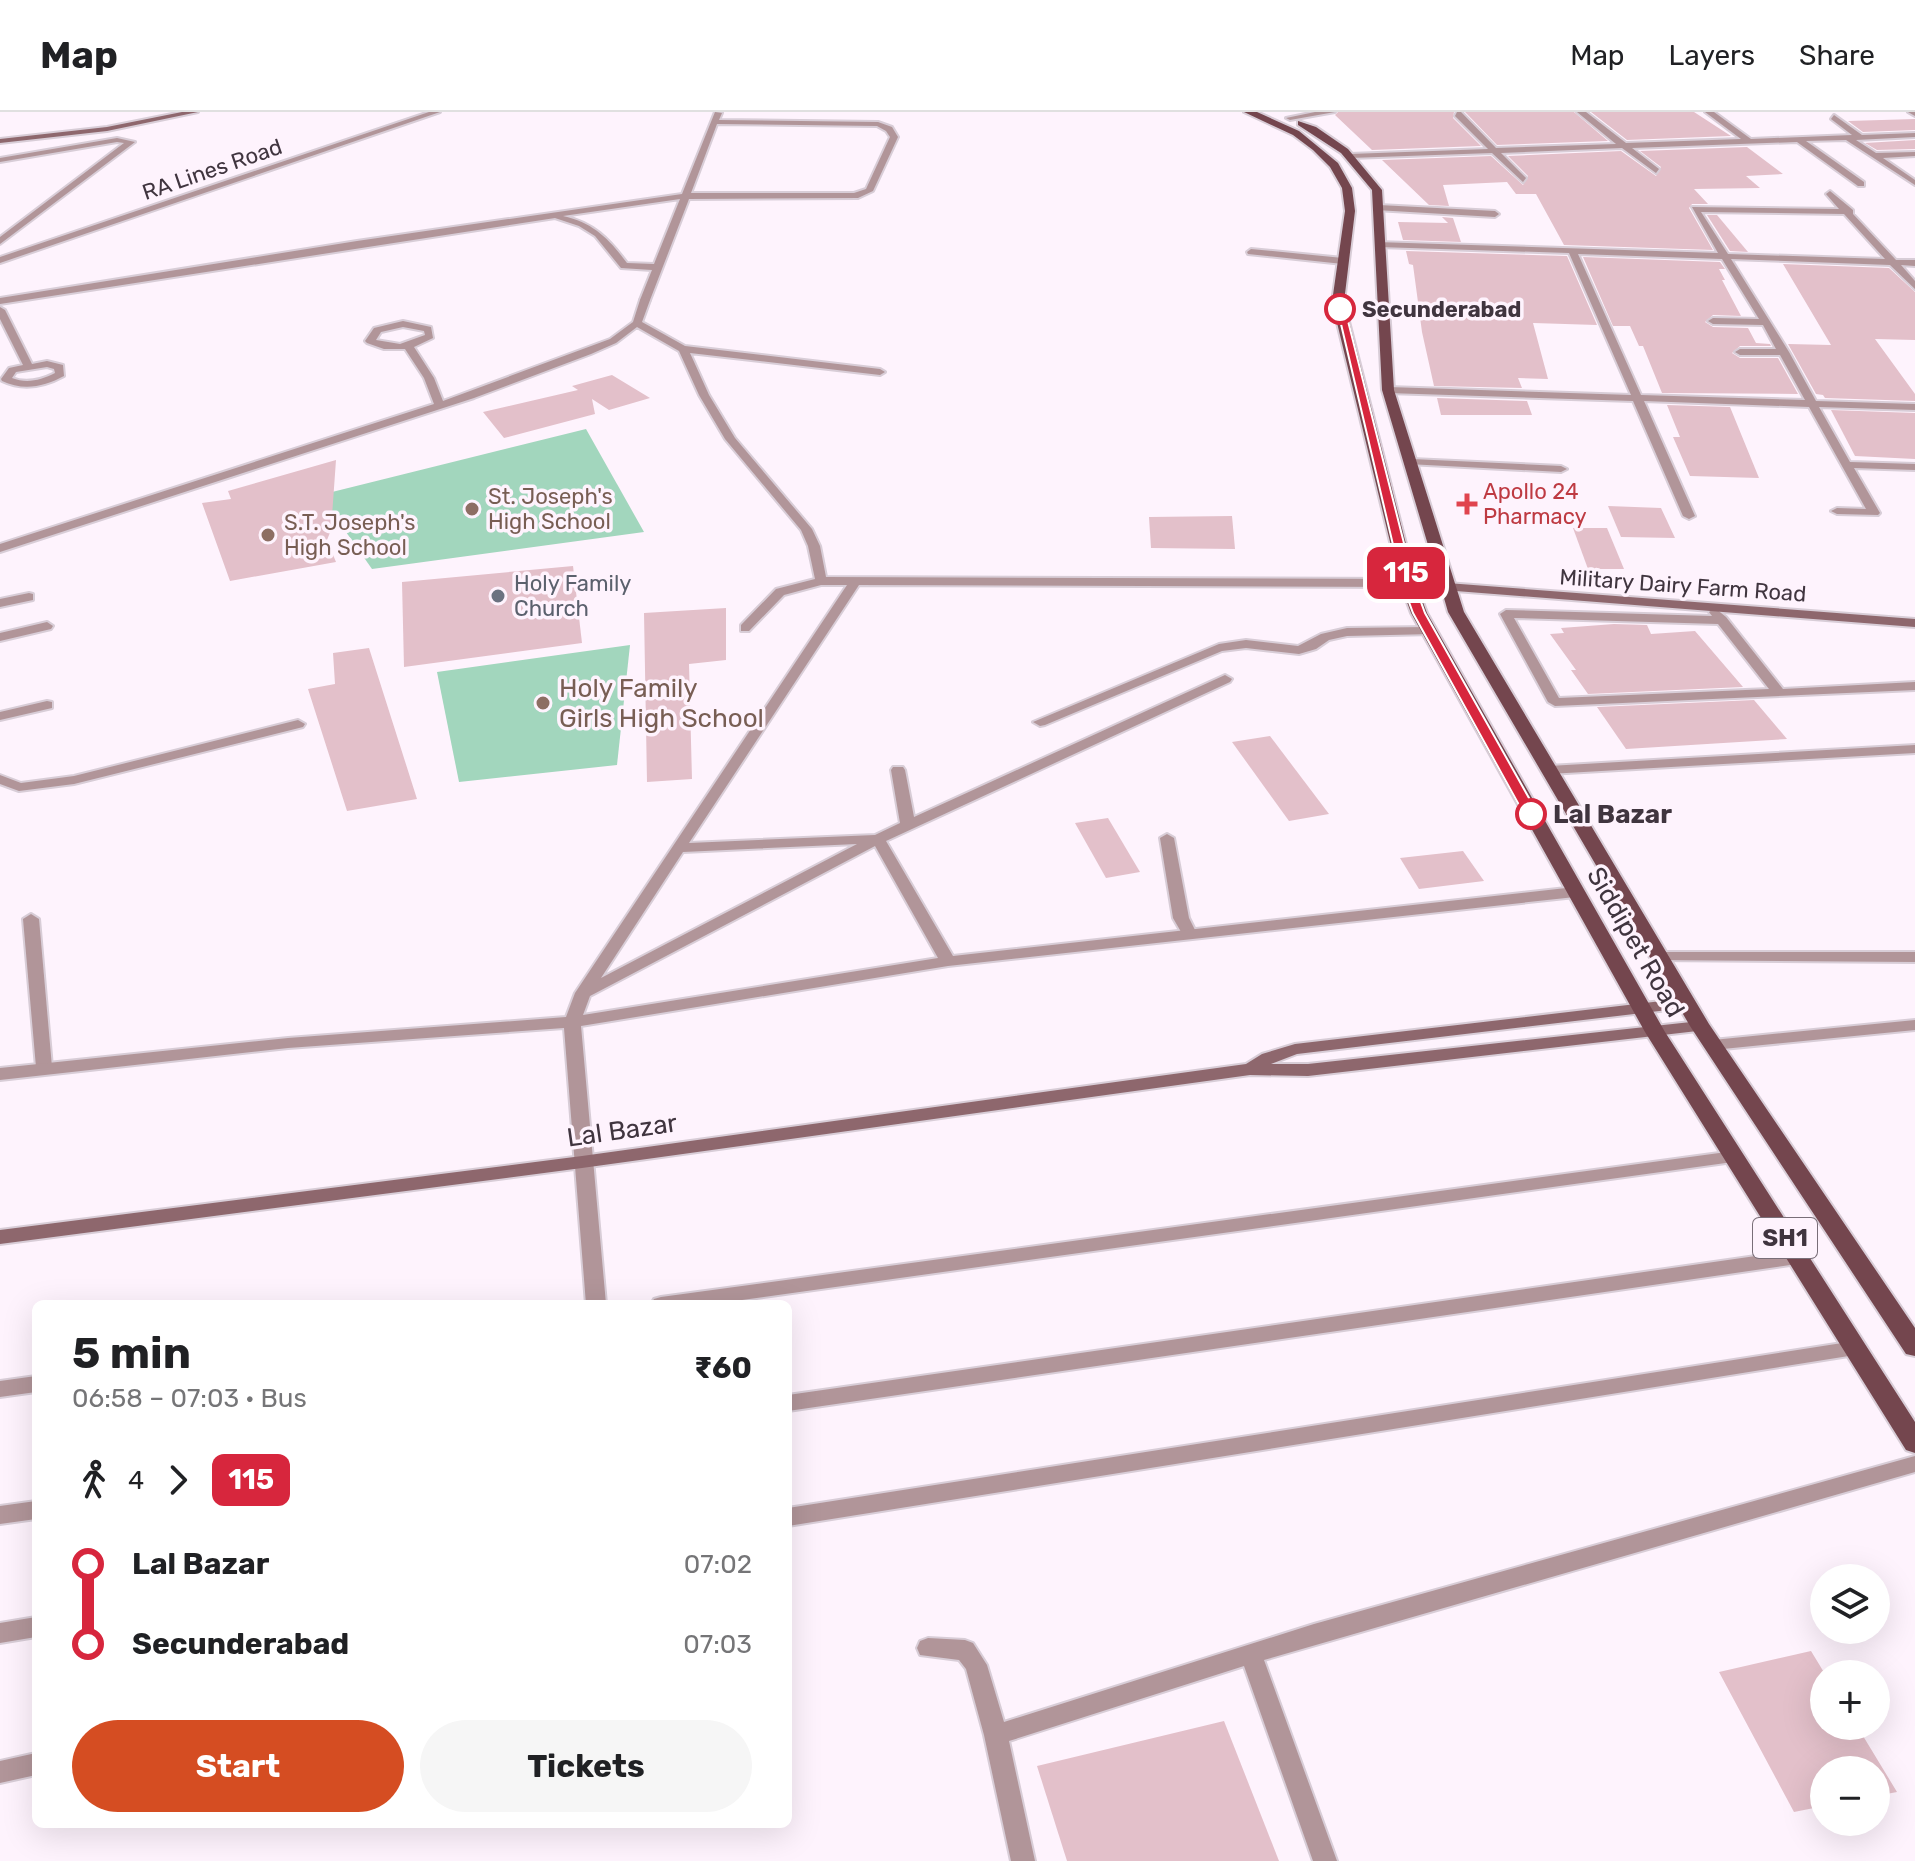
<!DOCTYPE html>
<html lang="en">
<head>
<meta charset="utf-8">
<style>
	body { margin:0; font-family:Rubik,sans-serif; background:#f6f6f6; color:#202124; height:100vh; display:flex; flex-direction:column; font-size:30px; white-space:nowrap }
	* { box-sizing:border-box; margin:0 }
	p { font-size:26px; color:#757577 }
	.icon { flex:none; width:44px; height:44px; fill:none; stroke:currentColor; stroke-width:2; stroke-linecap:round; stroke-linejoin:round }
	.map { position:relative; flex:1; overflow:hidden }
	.sheet { position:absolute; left:32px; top:1188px; width:760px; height:528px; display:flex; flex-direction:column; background:#fff; border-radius:12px; box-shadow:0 8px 32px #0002 }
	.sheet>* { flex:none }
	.badge { padding:0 16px; border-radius:12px; font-size:28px; line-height:52px }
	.fabs { position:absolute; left:1810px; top:1452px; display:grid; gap:16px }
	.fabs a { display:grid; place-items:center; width:80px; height:80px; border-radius:50%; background:#fff; box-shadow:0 8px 32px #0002; font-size:40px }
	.map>.badge { position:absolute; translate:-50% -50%; box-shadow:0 0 0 4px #fff }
	.legs { display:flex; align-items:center; gap:12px; height:88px; padding:0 40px; font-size:26px }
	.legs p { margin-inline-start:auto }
	.summary { display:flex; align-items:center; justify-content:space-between; height:136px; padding:0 40px }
	h1 { font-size:44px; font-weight:700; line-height:60px }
	.action { display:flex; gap:16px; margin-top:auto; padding:16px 40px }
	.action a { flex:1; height:92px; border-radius:48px; background:#d54d22; color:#fff; font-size:32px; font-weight:700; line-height:92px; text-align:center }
	.action a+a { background:#f6f6f6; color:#202124 }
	ul { padding:0 40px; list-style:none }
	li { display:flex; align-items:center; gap:28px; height:80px; font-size:30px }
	li i { display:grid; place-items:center; width:12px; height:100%; margin:0 10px; background:currentColor }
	li i::after { content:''; width:20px; height:20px; margin:-10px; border:6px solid; border-radius:50%; background:#fff }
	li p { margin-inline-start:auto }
	li:first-child i { background:linear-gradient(#0000 50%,currentColor 0) }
	li:last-child i { background:linear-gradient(currentColor 50%,#0000 0) }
	header { display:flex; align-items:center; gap:48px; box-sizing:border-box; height:112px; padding:0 40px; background:#fff; border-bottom:2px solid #e0e0e0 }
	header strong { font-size:38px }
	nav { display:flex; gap:44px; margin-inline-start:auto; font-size:28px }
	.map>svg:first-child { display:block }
	.green { fill:#a2d6bd }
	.building { fill:#e3c0ca }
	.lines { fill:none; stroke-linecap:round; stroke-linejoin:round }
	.service-casing { stroke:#d8cdd7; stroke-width:4 }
	.minor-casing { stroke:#d8cdd7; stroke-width:4 }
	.secondary-casing { stroke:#d8cdd7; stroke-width:4 }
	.primary-casing { stroke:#d8cdd7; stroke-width:4 }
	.service { fill:#b19599; fill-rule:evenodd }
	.minor { fill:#b19599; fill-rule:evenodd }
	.secondary { fill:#8e676d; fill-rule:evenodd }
	.primary { fill:#74464e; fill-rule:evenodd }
	.line-1 { fill:#d7263d; stroke:#fff; stroke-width:2 }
	.stop-1-dot { fill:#fff; stroke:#d7263d; stroke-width:4 }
	.health-dot { fill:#e0444e; stroke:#fef3fd; stroke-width:3 }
	.education-dot { fill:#8d6e63; stroke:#fef3fd; stroke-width:3 }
	.worship-dot { fill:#6b7280; stroke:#fef3fd; stroke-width:3 }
	.labels { text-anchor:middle; stroke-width:7; stroke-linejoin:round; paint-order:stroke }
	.far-street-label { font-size:22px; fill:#40353f; stroke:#fef3fd }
	.far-stop-label { font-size:22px; font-weight:bold; fill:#40353f; stroke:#fef3fd; text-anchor:start }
	.far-health-label { font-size:22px; fill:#be3a42; stroke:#fef3fd; text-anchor:start }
	.far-education-label { font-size:22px; fill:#785e54; stroke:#fef3fd; text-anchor:start }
	.far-worship-label { font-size:22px; fill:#5b616d; stroke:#fef3fd; text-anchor:start }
	.shield { fill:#fef3fd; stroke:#796e78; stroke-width:2 }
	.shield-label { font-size:24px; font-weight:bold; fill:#40353f }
	.education-label { font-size:26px; fill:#785e54; stroke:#fef3fd; text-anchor:start }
	.stop-label { font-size:26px; font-weight:bold; fill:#40353f; stroke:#fef3fd; text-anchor:start }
	.street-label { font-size:26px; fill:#40353f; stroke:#fef3fd }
</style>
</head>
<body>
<header>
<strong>Map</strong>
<nav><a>Map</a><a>Layers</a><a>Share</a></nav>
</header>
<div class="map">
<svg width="1915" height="1749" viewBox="0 0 1915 1749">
	<rect width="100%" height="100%" fill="#fef3fd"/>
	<g class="green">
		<path d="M586,317L644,420L372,457L320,383Z"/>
		<path d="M630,533L617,653L459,670L437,560Z"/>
	</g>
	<g class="building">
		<path d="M1338,0H1454L1453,6L1481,34L1372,38L1335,3Z"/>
		<path d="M1465,0H1574L1608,29L1497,33Z"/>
		<path d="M1591,0H1694L1731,24L1627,28Z"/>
		<path d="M1915,7V18L1863,20L1848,9Z"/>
		<path d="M1915,28V37L1877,38L1865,31Z"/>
		<path d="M1747,35L1783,62L1746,64L1760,76L1694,77L1708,92H1692L1689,96L1713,138L1564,133L1536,82H1516L1507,70L1443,73L1449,94L1429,93L1382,48L1491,44L1523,73L1528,64L1508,44L1621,39L1656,64L1661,55L1640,39Z"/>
		<path d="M1707,103H1717L1748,140L1730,139Z"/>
		<path d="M1442,105L1453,106L1461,130L1403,128L1398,110L1448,111Z"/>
		<path d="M1406,139L1567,144L1597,213L1533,211L1548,267L1518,266L1522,276L1434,274L1422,220L1413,153L1409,152Z"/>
		<path d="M1583,145L1720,150L1725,157H1719L1725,168H1722L1741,204L1713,203L1705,210L1713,215L1748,216L1756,231L1770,232L1771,234H1740L1732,241L1740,246H1778L1798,282L1662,281L1643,234H1639L1630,214H1613Z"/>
		<path d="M1783,152L1889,156L1915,180V228L1875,227L1915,282V289L1825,286L1823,283L1816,282L1788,232L1831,233Z"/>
		<path d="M612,263L650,286L609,298L592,287L595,302L504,326L483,300L578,278L572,274Z"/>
		<path d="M1437,286L1527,289L1532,303H1441Z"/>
		<path d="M1667,293L1730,295L1759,366L1690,364L1673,325H1680Z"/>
		<path d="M1831,298L1915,301V347L1855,344Z"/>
		<path d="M336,348L331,418L327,428L336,450L230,469L202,391L231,387L228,379Z"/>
		<path d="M1608,394L1661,396L1675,426L1621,425Z"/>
		<path d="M1232,404L1235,437L1151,436L1149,405Z"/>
		<path d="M1573,416H1607L1624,457H1588Z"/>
		<path d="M573,454L582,531L404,555L402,470Z"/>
		<path d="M726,496V548L689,552L692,667L647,670L644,501Z"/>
		<path d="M1614,512L1647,513L1651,522L1695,519L1743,575L1588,582L1571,558H1576L1550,522L1564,521L1561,516Z"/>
		<path d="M369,536L417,687L347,699L308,577L335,572L333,541Z"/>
		<path d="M1754,588L1787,627L1626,637L1597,595Z"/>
		<path d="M1270,624L1329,702L1289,709L1232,630Z"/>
		<path d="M1108,706L1140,760L1106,766L1075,711Z"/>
		<path d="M1463,739L1484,769L1419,777L1400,746Z"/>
		<path d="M1811,1539L1825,1562L1824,1614H1857L1897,1680L1876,1684V1658H1824V1694L1794,1700L1719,1560Z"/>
		<path d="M1224,1609L1279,1749H1067L1037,1654Z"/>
	</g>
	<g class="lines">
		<defs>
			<g id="service">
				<path d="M429,0H440L0,151V145Z"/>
				<path d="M715,0L722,1L719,8L878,10L892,15L898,25L873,79L858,86L689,87L650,188L645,191L640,188L652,158L621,156L595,124L579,114L555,106L0,192V186L357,129L682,82ZM717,12L877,14L886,19L890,25L866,77L854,81H691ZM680,87L654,152L627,151C609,127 594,111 563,104Z"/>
				<path d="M117,26L135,30L0,132V125L124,31L117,30L0,50V46Z"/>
				<path d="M1251,137L1343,146L1347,149L1343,152L1248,142L1247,140Z"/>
				<path d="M0,195L5,198L32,252L47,249L63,253L64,264C44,275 23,279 2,269L1,267L9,256L23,253L0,207ZM47,255L54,257L55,261C41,268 27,272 12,266L16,260Z"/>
				<path d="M1167,722L1174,726L1189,806L1197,822L1189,827L1184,825L1173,806L1160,726Z"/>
				<path d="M31,802L39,807L52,955L44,961L36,955L23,807Z"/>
				<path d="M1915,908V918L1713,938L1705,933L1713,928Z"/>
			</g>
			<g id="minor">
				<path d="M1315,0H1335L1290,8L1286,6Z"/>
				<path d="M1457,0H1461L1496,36L1616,32L1577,0H1586L1626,31L1741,27L1705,0H1714L1751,27L1852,23L1831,7L1834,3L1862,23L1915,21V25L1856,28L1876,41L1915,40V44L1883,46L1915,68V73L1846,28L1806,29L1864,70V74H1858L1797,30L1632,36L1659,57L1656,61L1622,36L1501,41L1526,66L1523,70L1492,41L1350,46L1346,44L1350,42L1488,37L1455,4Z"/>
				<path d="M1908,0H1915V4Z"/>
				<path d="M1830,79L1853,98V102L1896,148H1915V154L1901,153L1915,169V177L1890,153L1731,147L1789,240L1816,289L1915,292V298L1819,295L1850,350L1915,352V358L1854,356L1880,401L1878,403L1837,402L1831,399L1837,396L1866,397L1809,295L1644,289L1695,404L1689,407L1683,404L1633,289L1388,281L1383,278L1388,275L1631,283L1569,141L1379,135L1375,132L1376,130L1718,141L1692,95L1839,97L1826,82ZM1701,100L1844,102L1885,147L1728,142ZM1578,142L1722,147L1759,207L1713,206L1708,209L1713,212L1763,213L1776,237H1740L1735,240L1740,243H1780L1805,288L1641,283Z"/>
				<path d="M1379,93L1495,99L1499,102L1495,105L1376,98L1375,96Z"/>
				<path d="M645,185L650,188L642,210L685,234L880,257L885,260L880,263L690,241L709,283L735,326L812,417L820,434L826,465L1408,467L1414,471L1408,475L859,473L689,731L875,723L900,711L891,658L893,655H903L905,658L914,705L1225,563L1232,567L1230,570L886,729L953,844L1575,775L1583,780L1575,785L948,854L581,914L606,1192H586L564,916L288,936L0,968V956L288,926L566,905L575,881L847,473H821L784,483L749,519H741V513L776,477L815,467L808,434L801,418L725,327L699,283L679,239L637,215L616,231L591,242L474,286L0,440V432L434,292L424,266L405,237H384L367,231L365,229L374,216L403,209L431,215L433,226L414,235L434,266L443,289L610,227L633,210L640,188ZM403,215L424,219L425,223L400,232L376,228L381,220ZM857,732L601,866L683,740ZM875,734L938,846L583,903L590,884Z"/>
				<path d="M1412,347L1561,354L1567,357L1561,360L1408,352L1407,350Z"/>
				<path d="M29,481L33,482V488L0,495V487Z"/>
				<path d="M1715,496L1726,505L1783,577L1915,570V578L1555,594L1548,590L1500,502L1506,498L1712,504L1709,500ZM1514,506L1718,512L1769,577L1559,586Z"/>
				<path d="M47,510L53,514L51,517L0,529V521Z"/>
				<path d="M1429,515L1435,519L1433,522L1347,524L1329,528L1316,537L1299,542L1246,536L1222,539L1045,613L1040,614L1033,610L1219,532L1246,528L1298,534L1321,522L1347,516Z"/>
				<path d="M47,589L52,590V596L0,608V600Z"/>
				<path d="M298,608L305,612L303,615L74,672L19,679L0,672V663L21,671L74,664Z"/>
				<path d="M1915,633V641L1549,662L1542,658L1549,654Z"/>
				<path d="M1660,840H1915V850L1654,848L1652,845L1654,842Z"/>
				<path d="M1734,1039L1740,1041L1743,1045L1740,1049L713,1192H651L654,1187L661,1185Z"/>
				<path d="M1797,1138L1804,1140L1806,1145L1804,1150L1797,1152L788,1299V1283Z"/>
				<path d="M1855,1229L1862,1231L1865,1236L1862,1241L1855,1243L788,1414V1396Z"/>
				<path d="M36,1264V1280L0,1285V1269Z"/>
				<path d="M1915,1344V1360L1264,1548L1337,1749H1313L1244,1554L1009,1629L1035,1749H1011L984,1623L966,1557L959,1548L920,1543L917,1536L920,1529L928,1526L965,1528L973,1531L987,1553L1004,1610L1314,1512Z"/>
				<path d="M36,1389V1407L0,1412V1394Z"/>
				<path d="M36,1505V1525L0,1531V1511Z"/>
				<path d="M36,1641V1663L0,1671V1649Z"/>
			</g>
			<g id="secondary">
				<path d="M182,0H198L107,19L0,31V27L107,15Z"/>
				<path d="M1447,471L1915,507V515L1443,478V472Z"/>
				<path d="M1687,886L1695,891L1693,895L1297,942L1271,952H1308L1700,909L1708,914L1706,918L1308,964L1250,963L582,1056L0,1132V1118L582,1044L1246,952L1262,942L1295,932Z"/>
			</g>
			<path id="primary" d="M1244,0H1257L1299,19L1338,51L1352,76L1355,99L1344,190L1415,467L1439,470L1382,278L1372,78L1341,41L1298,13V9L1316,15L1348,37L1382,78L1394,278L1464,500L1709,912L1915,1216V1244L1906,1242L1690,914L1448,500L1442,479L1418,477L1427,501L1665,920L1915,1310V1341L1906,1338L1645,920L1411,501L1400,471L1332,190L1345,99L1342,76L1330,55L1313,38L1293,23Z"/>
		</defs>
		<use href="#service" class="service-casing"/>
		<use href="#minor" class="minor-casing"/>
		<use href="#secondary" class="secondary-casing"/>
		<use href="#primary" class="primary-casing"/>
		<use href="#service" class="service"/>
		<use href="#minor" class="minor"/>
		<use href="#secondary" class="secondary"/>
		<use href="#primary" class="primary"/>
	</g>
	<path class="line-1" d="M1337,195L1345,197L1414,471L1425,501L1538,702L1536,705L1524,702L1413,501L1402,471Z"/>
	<g class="stop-1-dot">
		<circle cx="1340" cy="197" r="14"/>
		<circle cx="1531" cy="702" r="14"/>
	</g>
	<path class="health-dot" d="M1463 380h8v8h8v8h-8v8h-8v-8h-8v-8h8z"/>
	<g class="education-dot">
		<circle cx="472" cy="397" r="8"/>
		<circle cx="268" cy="423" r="8"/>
		<circle cx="543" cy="591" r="8"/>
	</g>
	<circle class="worship-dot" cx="498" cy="484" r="8"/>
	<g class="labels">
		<g class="far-street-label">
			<text transform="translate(212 57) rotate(-19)" y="8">RA Lines Road</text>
			<text transform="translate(1683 473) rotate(4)" y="8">Military Dairy Farm Road</text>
		</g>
		<g class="far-stop-label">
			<text x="1362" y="205">Secunderabad</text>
		</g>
		<g class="far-health-label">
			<text x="1483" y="387">Apollo 24<tspan x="1483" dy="25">Pharmacy</tspan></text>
		</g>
		<g class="far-education-label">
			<text x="488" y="392">St. Joseph's<tspan x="488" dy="25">High School</tspan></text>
			<text x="284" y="418">S.T. Joseph's<tspan x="284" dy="25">High School</tspan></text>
		</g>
		<g class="far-worship-label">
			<text x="514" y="479">Holy Family<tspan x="514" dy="25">Church</tspan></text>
		</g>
		<rect class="shield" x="1753" y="1106" width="64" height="40" rx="6"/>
		<g class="shield-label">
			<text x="1785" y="1134">SH1</text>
		</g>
		<g class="education-label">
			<text x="559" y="585">Holy Family<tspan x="559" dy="30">Girls High School</tspan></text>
		</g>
		<g class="stop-label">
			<text x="1553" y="711">Lal Bazar</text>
		</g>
		<g class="street-label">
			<text transform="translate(1636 830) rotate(60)" y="9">Siddipet Road</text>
			<text transform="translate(622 1018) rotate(-8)" y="9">Lal Bazar</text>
		</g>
	</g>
</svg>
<div class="fabs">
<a><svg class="icon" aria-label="layers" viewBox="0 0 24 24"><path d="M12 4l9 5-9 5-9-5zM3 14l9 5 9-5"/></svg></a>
<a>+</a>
<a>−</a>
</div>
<b class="badge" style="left:1406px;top:461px;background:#d7263d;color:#fff">115</b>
<section class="sheet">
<div class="summary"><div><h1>5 min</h1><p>06:58 – 07:03 · Bus</p></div><b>₹60</b></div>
<div class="legs"><svg class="icon" aria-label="walk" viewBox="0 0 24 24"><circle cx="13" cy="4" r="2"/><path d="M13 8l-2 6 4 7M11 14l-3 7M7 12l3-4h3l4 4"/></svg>4<svg class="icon" aria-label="forward" viewBox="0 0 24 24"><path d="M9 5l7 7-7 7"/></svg><b class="badge" style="background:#d7263d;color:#fff">115</b></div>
<ul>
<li><i style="color:#d7263d"></i><b>Lal Bazar</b><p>07:02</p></li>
<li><i style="color:#d7263d"></i><b>Secunderabad</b><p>07:03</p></li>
</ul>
<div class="action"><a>Start</a><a>Tickets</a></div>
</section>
</div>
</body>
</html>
